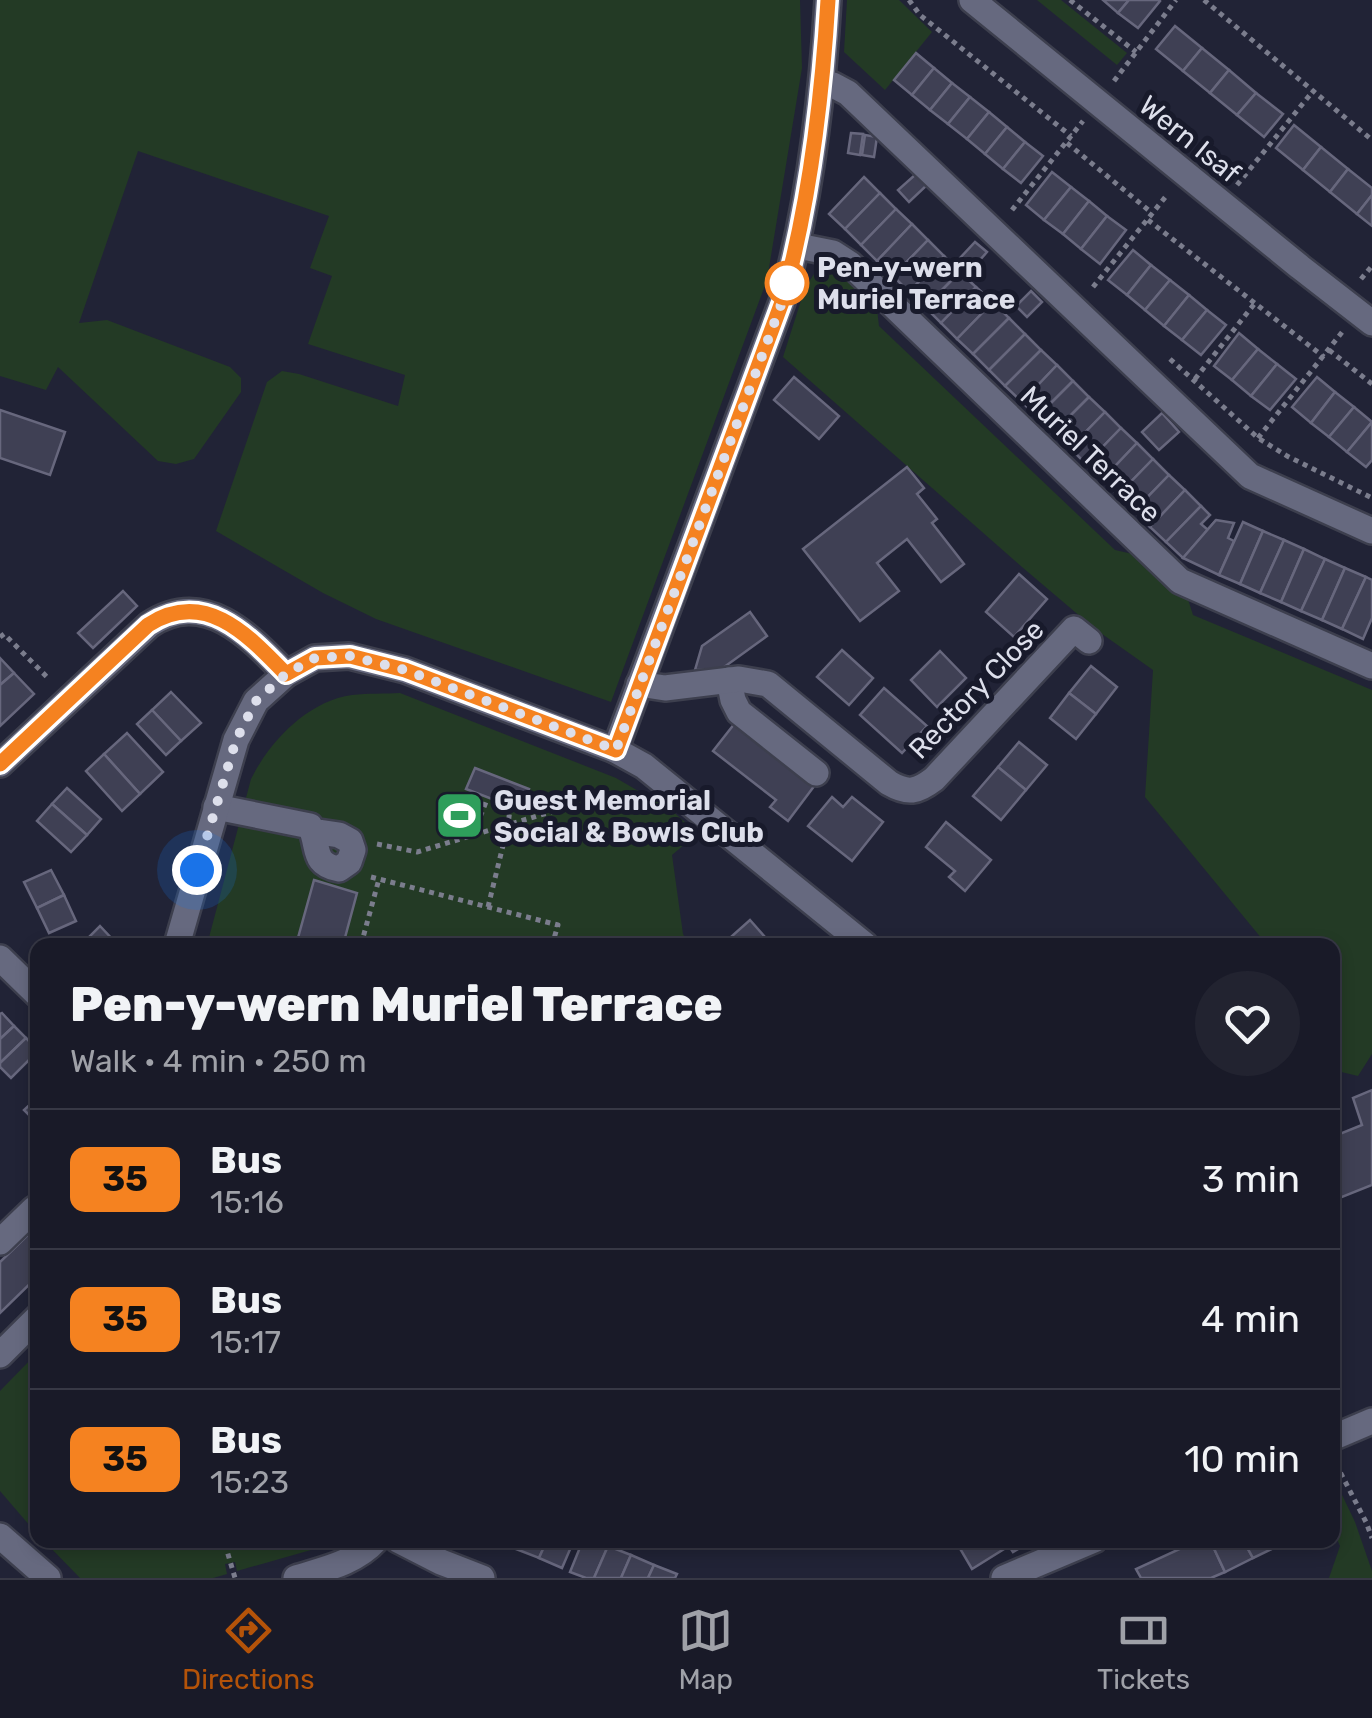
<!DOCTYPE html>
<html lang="en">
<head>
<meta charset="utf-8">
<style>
	body { margin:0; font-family:Rubik,sans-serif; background:#222330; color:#f1f3f6; height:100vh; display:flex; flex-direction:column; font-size:38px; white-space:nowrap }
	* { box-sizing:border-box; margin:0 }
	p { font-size:32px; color:#9fa1a8 }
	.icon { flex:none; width:55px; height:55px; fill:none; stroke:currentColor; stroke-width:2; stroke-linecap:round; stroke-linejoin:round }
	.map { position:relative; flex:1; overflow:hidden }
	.drawer { position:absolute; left:30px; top:938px; width:1310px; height:610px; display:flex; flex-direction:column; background:#191a28; border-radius:20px; box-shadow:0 5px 15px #0003,0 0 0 2px #373845 }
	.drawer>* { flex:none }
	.badge { padding:0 20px; border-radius:15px; font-size:35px; line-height:65px }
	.you { position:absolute; width:50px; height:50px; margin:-25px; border:8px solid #fff; border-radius:50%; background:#1a73e8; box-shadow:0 0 0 15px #1a73e833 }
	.map>.badge { position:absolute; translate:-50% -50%; box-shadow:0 0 0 5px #fff }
	.round { display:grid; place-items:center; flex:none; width:105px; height:105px; border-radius:52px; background:#222330 }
	.summary { display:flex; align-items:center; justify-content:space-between; height:170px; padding:0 40px }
	h1 { font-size:48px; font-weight:800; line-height:75px }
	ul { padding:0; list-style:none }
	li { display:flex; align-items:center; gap:30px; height:140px; padding:0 40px; border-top:2px solid #373845 }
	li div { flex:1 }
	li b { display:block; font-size:38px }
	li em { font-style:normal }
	li .badge { min-width:110px; font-weight:700; text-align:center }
	.tabs { display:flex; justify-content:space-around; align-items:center; height:140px; border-top:2px solid #373845; background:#191a28; font-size:28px; color:#9fa1a8 }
	.tabs a { display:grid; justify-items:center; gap:5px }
	.tabs .current { color:#b45309 }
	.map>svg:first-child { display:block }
	.green { fill:#233a25 }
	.building { fill:#3f4054; stroke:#67677d; stroke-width:2.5 }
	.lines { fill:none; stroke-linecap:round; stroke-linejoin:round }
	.minor-casing { stroke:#3d3f4e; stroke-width:30 }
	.path { stroke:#7b7d8d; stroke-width:5; stroke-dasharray:5 5; stroke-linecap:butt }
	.minor { stroke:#66697f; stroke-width:25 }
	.line-casing { stroke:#fff; stroke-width:22 }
	.line { stroke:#f58220; stroke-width:15 }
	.walk { stroke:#dddfeb; stroke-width:10; stroke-dasharray:0 18 }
	.stop-dot { fill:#fff; stroke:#f58220; stroke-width:5 }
	.labels { text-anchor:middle; stroke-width:10; stroke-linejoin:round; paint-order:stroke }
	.street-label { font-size:28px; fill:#dddfeb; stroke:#181a2b }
	.stop-label { font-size:28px; font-weight:bold; fill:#dddfeb; stroke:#181a2b; text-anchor:start }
	.poi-label { font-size:28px; font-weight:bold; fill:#dddfeb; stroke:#181a2b; text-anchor:start }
</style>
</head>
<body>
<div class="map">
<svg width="1372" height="1578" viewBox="0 0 1372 1578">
	<rect width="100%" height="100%" fill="#212336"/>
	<g class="green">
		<path d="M0,0H800L802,68L767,280L611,702L376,619L323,593L216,531L267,382L282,371L299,374L398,406L405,375L308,344L332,276L310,268L329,216L138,151L79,323L107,320L230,367L241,378V392L194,459L176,464L158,461L58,367L46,390L0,376Z"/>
		<path d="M847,0H899L932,32L885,90L844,52Z"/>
		<path d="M1037,0H1061L1127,53L1117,65Z"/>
		<path d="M829,273L846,280L877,309L879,326L1115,550L1137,555L1187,596L1193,615L1372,690V1054L1358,1076L1333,1070L1332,945H1267L1145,797L1153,670L1095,629L1022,567L783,357L805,288L814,274Z"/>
		<path d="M400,693L616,778L671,810L698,833L672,855L683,934L689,945H207L251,779C270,741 308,701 352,695C368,693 385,694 400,693Z"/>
		<path d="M37,1353V1534L0,1491V1391Z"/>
		<path d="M1333,1476L1355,1522L1372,1571V1578H1329L1340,1546L1333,1530Z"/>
		<path d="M43,1540H334L332,1544L237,1571L235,1562L225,1564L227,1574L213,1578H80Z"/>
	</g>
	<g class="building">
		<path d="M1103,0H1129L1118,13Z"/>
		<path d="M1129,0H1159L1160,1L1138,28L1118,13Z"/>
		<path d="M1175,26L1202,48L1183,71L1156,49Z"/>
		<path d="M1202,48L1229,70L1210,93L1183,71Z"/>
		<path d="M916,53L934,68L912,95L894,80Z"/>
		<path d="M934,68L952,83L930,110L912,95Z"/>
		<path d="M1229,70L1256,93L1237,115L1210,93Z"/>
		<path d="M952,83L970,97L948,124L930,110Z"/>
		<path d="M1256,93L1283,114L1264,137L1237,115Z"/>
		<path d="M970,97L989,112L967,139L948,124Z"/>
		<path d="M989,112L1007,127L985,154L967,139Z"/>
		<path d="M1294,125L1321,147L1303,170L1276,148Z"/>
		<path d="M1007,127L1025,142L1003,169L985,154Z"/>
		<path d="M851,133L863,134L860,155L848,153Z"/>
		<path d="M865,135L877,137L874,157L862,155Z"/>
		<path d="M1025,142L1043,156L1021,183L1003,169Z"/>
		<path d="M1321,147L1348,169L1330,192L1303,170Z"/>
		<path d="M1348,169L1372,188V195L1357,214L1330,192Z"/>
		<path d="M1052,172L1071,187L1044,220L1026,205Z"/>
		<path d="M916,174L926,186L909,202L898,190Z"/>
		<path d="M864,177L880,193L845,229L829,214Z"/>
		<path d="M1071,187L1089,201L1063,234L1044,220Z"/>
		<path d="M880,193L896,209L861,245L845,229Z"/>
		<path d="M1372,195V226L1357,214Z"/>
		<path d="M1089,201L1107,216L1081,249L1063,234Z"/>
		<path d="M896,209L912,224L877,261L861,245Z"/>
		<path d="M1107,216L1126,230L1100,264L1081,249Z"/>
		<path d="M912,224L928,240L893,276L877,261Z"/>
		<path d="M928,240L944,256L909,292L893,276Z"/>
		<path d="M975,242L987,252L972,269L960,258Z"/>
		<path d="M1133,250L1151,265L1127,295L1108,280Z"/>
		<path d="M944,256L960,272L925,307L909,292Z"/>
		<path d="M1151,265L1170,280L1145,310L1127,295Z"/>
		<path d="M960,272L976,287L941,323L925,307Z"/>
		<path d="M1170,280L1189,295L1164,326L1145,310Z"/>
		<path d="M976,287L993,302L957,339L941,323Z"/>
		<path d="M1031,291L1042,302L1027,317L1016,306Z"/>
		<path d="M1189,295L1207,310L1182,340L1164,326Z"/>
		<path d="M993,302L1009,318L973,354L957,339Z"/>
		<path d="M1207,310L1226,325L1201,355L1182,340Z"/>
		<path d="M1009,318L1025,334L989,370L973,354Z"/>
		<path d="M1239,333L1258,349L1232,380L1214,366Z"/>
		<path d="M1025,334L1041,350L1005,386L989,370Z"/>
		<path d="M1258,349L1277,364L1251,396L1232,380Z"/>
		<path d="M1041,350L1057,365L1022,402L1005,386Z"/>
		<path d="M1277,364L1296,379L1270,410L1251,396Z"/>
		<path d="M1057,365L1073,381L1037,417L1022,402Z"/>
		<path d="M794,377L839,416L819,439L774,400Z"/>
		<path d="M1317,377L1335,392L1311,423L1292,407Z"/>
		<path d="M1073,381L1089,397L1054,432L1037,417Z"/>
		<path d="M1335,392L1354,407L1329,437L1311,423Z"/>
		<path d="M1089,397L1105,412L1070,448L1054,432Z"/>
		<path d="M1354,407L1372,422L1347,452L1329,437Z"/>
		<path d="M0,410L65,432L50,475L0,458Z"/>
		<path d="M1105,412L1121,428L1086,464L1070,448Z"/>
		<path d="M1162,413L1179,432L1159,450L1142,432Z"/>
		<path d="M1372,422V460L1366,467L1347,452Z"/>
		<path d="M1121,428L1137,443L1102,480L1086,464Z"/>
		<path d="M1137,443L1153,459L1118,495L1102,480Z"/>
		<path d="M1153,459L1169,475L1134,511L1118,495Z"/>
		<path d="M907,467L924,488L917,494L937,519L932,523L964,564L941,582L907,539L877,563L899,591L860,621L803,549Z"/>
		<path d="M1169,475L1185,490L1150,527L1134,511Z"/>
		<path d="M1185,490L1201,506L1166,542L1150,527Z"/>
		<path d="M1201,506L1210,515L1201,524L1208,530L1216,520L1183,558L1166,542Z"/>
		<path d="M1216,520L1234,523L1228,538L1234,541L1219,575L1183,558Z"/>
		<path d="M1243,522L1263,531L1240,584L1219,575Z"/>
		<path d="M1263,531L1284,540L1260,593L1240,584Z"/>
		<path d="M1284,540L1304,549L1281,602L1260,593Z"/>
		<path d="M1304,549L1325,559L1301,611L1281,602Z"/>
		<path d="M1325,559L1345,568L1322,620L1301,611Z"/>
		<path d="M1345,568L1366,577L1342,629L1322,620Z"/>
		<path d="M1019,574L1047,599L1014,637L986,612Z"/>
		<path d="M1366,577L1372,580V618L1363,639L1342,629Z"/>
		<path d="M123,591L137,606L93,648L78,633Z"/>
		<path d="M750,612L767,636L720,670H695L702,646Z"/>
		<path d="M842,650L873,678L849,705L817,677Z"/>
		<path d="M940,651L966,678L937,707L911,680Z"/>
		<path d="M0,658L14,673L0,685Z"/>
		<path d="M1091,666L1117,687L1096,714L1069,693Z"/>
		<path d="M14,673L34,694L0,726V685Z"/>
		<path d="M884,688L927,726L902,753L860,715Z"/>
		<path d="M171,692L201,723L181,741L152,710Z"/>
		<path d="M1069,693L1096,714L1076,739L1050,718Z"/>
		<path d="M152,710L181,741L166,755L137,724Z"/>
		<path d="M735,723L815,785L788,821L770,807L776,800L713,751Z"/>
		<path d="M127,733L163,772L140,794L104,754Z"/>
		<path d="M1019,742L1047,765L1026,790L998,767Z"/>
		<path d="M104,754L140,794L122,811L86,771Z"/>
		<path d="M998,767L1026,790L1001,820L973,796Z"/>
		<path d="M475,768L529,789L521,810L466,789Z"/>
		<path d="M67,788L101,819L87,835L52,804Z"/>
		<path d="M832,797L843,807L852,797L883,822L852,861L808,826Z"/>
		<path d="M52,804L87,835L71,852L37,821Z"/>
		<path d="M946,822L991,860L965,891L949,877L955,871L926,847Z"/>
		<path d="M51,870L64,895L37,908L24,882Z"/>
		<path d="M314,880L357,893L343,945H296Z"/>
		<path d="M64,895L76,921L49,933L37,908Z"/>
		<path d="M750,920L772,945H724L723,944Z"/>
		<path d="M100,926L115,942L112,945H81Z"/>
		<path d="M2,1013L14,1026L0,1039V1014Z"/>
		<path d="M14,1026L26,1038L0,1063V1039Z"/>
		<path d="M26,1038L38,1051L11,1078L0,1067V1063Z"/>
		<path d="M1372,1090V1185L1332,1201V1137L1362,1125L1353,1098Z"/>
		<path d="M38,1097V1124L24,1110Z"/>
		<path d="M38,1225V1276L0,1313V1262Z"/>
		<path d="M520,1540H547L539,1558L516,1549Z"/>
		<path d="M547,1540H574L562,1568L539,1558Z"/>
		<path d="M583,1540H594L608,1546L594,1578H586L570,1572Z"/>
		<path d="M955,1540H1033L1013,1552L1009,1546L972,1569Z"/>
		<path d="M1199,1540H1210L1225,1572L1211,1578H1141L1136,1569Z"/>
		<path d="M1210,1540H1243L1253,1558L1225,1572Z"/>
		<path d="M1243,1540H1277L1280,1545L1253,1558Z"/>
		<path d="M608,1546L631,1555L621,1578H594Z"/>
		<path d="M631,1555L654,1565L648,1578H621Z"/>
		<path d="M654,1565L677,1574L675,1578H648Z"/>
	</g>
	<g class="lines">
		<defs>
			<g id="minor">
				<path d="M972,0L1300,267L1372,323"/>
				<path d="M822,84L833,85L848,93L1250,476L1372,531"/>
				<path d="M798,246L833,253L850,264L1180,581L1372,666"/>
				<path d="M729,680L733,700L739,712L816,773"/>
				<path d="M639,684L665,688L739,679L768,684L889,783C908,794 917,792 934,779L1074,629L1089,641"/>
				<path d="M615,750L782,302C809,205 822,101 828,0"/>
				<path d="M0,764L149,625C204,588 249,635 286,674"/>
				<path d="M216,807L310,826C320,847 311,864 339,869L349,862L353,850L350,841L339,835L312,831"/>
				<path d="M177,945L236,740L256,701L286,674L315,658L349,656L405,670L615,750L644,766L865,945"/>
				<path d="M0,958L38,995"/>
				<path d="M0,1242L34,1209"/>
				<path d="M0,1355L38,1317"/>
				<path d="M1332,1438L1372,1421"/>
				<path d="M0,1536L48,1578"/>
				<path d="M398,1540L441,1562L482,1578"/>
				<path d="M296,1578C325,1569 355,1563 376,1540"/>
				<path d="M1004,1578L1094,1540"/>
			</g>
		</defs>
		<use href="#minor" class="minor-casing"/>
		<g class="path">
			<path d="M909,0L920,15L1071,136"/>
			<path d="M1070,0L1136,52"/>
			<path d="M1204,0L1372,140"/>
			<path d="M1114,81L1176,0"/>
			<path d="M1067,143L1152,213"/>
			<path d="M1237,185L1313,91"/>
			<path d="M1012,210L1083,121"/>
			<path d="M1148,220L1324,357"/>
			<path d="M1361,279L1372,266"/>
			<path d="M1093,287L1167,195"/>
			<path d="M1329,350L1372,384"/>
			<path d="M1170,359L1258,438L1287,456L1372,498"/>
			<path d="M1195,379L1255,303"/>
			<path d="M1258,438L1343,331"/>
			<path d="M0,637L4,634L49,679"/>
			<path d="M473,835L486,802"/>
			<path d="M377,844L417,852L554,811"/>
			<path d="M371,877L558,925L552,945"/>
			<path d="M488,907L508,825L510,809"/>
			<path d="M361,945L379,879"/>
			<path d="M1336,1464L1366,1522L1372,1538"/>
			<path d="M225,1544L235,1578"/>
		</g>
		<use href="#minor" class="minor"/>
	</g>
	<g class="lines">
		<defs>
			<path id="line" d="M0,764L148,625C205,588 248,635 286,674L315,658L350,656L405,670L616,750L782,302C809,206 822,100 828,0"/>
		</defs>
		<use href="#line" class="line-casing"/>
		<use href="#line" class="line"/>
		<path class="walk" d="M197,870L236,740L256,701L286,674L315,658L350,656L405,670L616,750L782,302L790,274L787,283"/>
	</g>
	<defs>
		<symbol id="stadium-square" viewBox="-11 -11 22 22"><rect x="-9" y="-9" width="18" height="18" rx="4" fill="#2e9e5b" stroke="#181a2b"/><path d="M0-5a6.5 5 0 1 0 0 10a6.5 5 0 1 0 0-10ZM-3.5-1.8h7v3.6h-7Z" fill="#fff"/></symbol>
	</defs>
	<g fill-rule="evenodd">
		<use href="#stadium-square" x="432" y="788" width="55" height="55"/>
	</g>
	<circle class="stop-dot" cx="787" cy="283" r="20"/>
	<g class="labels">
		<g class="street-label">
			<text transform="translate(1190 139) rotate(39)" y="10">Wern Isaf</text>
			<text transform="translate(1091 454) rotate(44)" y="10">Muriel Terrace</text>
			<text transform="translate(976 689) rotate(-46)" y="10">Rectory Close</text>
		</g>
		<g class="stop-label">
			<text x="817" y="277">Pen-y-wern<tspan x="817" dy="32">Muriel Terrace</tspan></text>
		</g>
		<g class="poi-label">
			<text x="494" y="810">Guest Memorial<tspan x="494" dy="32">Social &amp; Bowls Club</tspan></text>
		</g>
	</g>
</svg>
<div class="you" style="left:197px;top:870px"></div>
<section class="drawer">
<div class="summary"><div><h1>Pen-y-wern Muriel Terrace</h1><p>Walk · 4 min · 250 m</p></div><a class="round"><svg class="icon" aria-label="heart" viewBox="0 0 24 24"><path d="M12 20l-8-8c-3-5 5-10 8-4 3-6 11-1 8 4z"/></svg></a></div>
<ul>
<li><span class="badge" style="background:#f58220;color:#111">35</span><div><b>Bus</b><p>15:16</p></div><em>3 min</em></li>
<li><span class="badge" style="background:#f58220;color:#111">35</span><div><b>Bus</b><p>15:17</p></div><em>4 min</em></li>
<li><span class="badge" style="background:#f58220;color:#111">35</span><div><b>Bus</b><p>15:23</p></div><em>10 min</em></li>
</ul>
</section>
</div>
<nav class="tabs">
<a class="current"><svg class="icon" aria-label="directions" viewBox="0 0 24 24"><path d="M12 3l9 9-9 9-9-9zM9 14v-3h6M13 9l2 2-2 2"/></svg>Directions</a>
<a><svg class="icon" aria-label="map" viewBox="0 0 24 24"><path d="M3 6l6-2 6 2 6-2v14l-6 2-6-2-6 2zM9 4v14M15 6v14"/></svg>Map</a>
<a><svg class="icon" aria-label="tickets" viewBox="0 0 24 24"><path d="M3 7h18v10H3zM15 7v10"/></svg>Tickets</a>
</nav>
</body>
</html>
